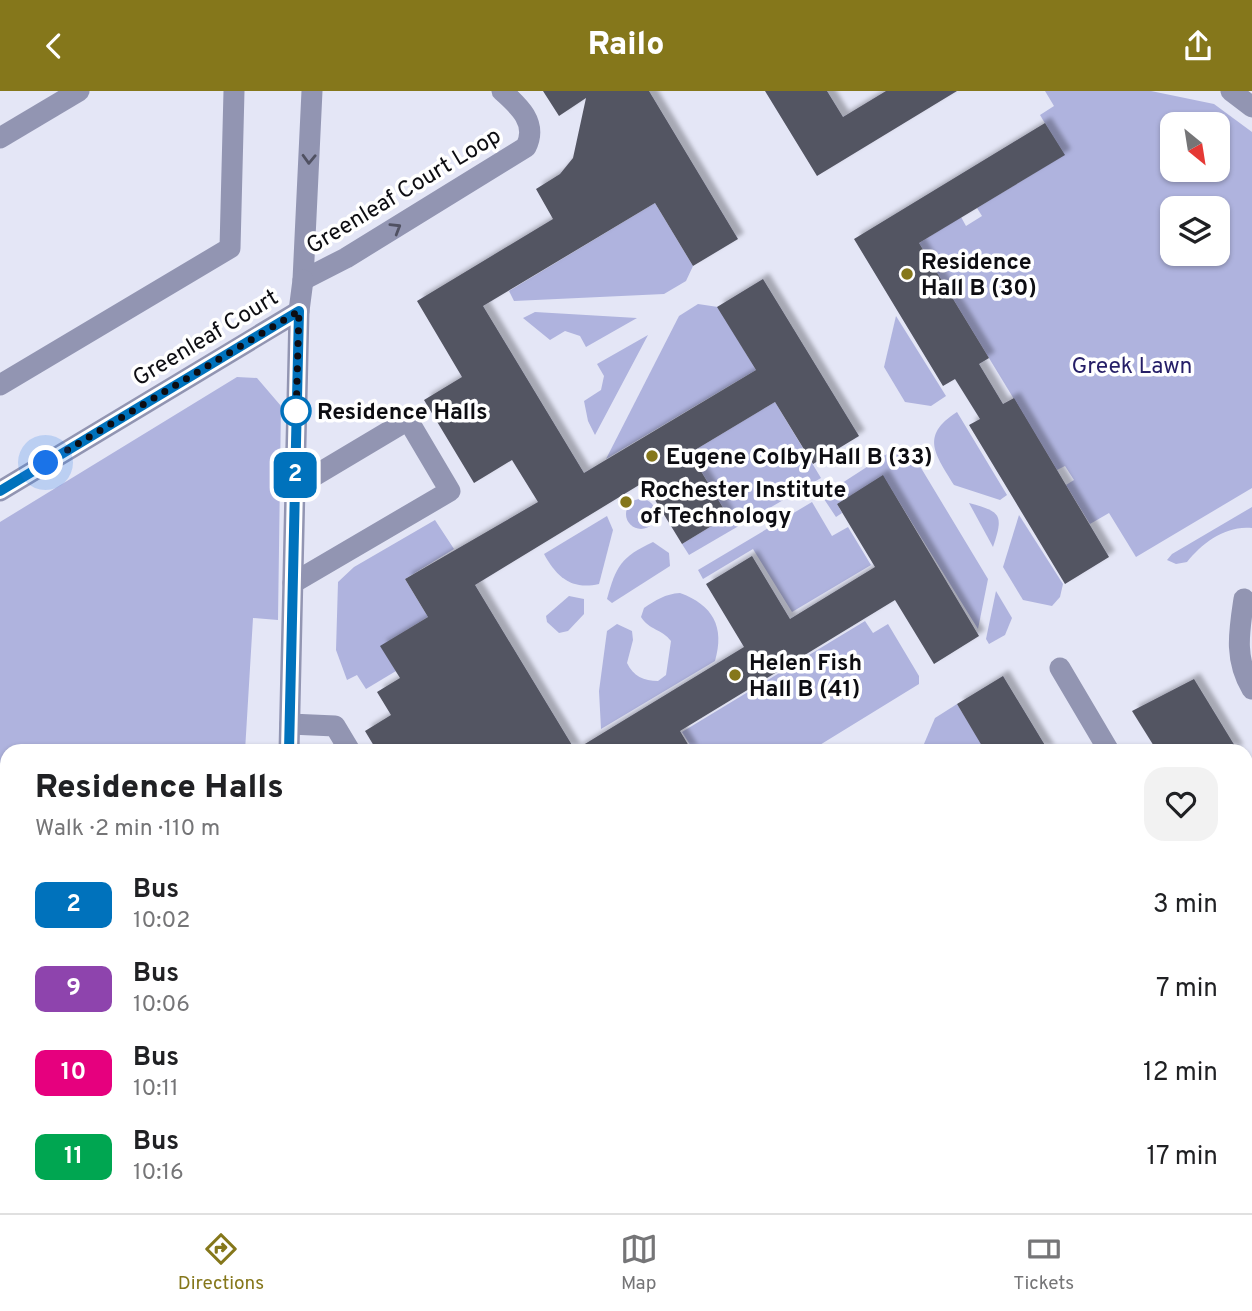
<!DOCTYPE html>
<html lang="en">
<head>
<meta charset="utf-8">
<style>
	body { margin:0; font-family:Overpass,sans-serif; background:#f2f2f2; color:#202124; height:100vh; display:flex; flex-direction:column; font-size:26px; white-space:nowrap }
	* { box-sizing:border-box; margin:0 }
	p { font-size:23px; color:#757577 }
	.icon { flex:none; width:38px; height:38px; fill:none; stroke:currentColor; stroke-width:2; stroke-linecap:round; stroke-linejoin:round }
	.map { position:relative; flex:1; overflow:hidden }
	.drawer { position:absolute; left:0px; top:653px; width:1253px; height:471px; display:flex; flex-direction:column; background:#fff; border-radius:21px 21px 0 0; box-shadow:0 2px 5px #0004 }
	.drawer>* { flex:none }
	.badge { padding:0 14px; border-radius:10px; font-size:24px; line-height:46px }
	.needle { width:46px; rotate:150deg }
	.tools { position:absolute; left:1160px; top:21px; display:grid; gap:14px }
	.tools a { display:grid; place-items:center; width:70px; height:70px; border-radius:14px; background:#fff; box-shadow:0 2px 5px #0004; font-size:35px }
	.you { position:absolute; width:35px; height:35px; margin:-18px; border:5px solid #fff; border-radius:50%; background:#1a73e8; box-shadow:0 0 0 10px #1a73e833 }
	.map>.badge { position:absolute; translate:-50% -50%; box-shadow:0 0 0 4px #fff }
	.round { display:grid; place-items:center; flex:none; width:74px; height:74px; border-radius:21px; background:#f2f2f2 }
	.head { display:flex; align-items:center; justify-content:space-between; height:119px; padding:0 35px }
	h1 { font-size:33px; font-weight:800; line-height:52px }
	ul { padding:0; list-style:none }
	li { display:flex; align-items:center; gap:21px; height:84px; padding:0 35px }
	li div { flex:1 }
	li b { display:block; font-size:26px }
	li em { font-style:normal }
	li .badge { min-width:77px; font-weight:700; text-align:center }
	header { display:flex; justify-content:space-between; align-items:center; height:91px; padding:0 35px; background:#85771b; color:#fff; font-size:32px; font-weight:800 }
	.dock { display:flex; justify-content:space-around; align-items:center; height:98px; border-top:2px solid #e0e0e0; background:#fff; font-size:19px; color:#757577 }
	.dock a { display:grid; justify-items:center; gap:4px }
	.dock .on { color:#85771b }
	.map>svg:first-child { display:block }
	.green { fill:#afb3de; fill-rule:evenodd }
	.building { fill:#535462; filter:url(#shadow) }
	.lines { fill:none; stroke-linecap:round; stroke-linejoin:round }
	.minor-tunnel { stroke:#c4c5d4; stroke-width:21; stroke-dasharray:21 10; stroke-linecap:butt }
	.minor { stroke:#9295b2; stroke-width:21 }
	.oneway { stroke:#505162 }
	.line-casing { stroke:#fff; stroke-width:16 }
	.line { stroke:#0072bc; stroke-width:10 }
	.walk { stroke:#0d0d12; stroke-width:7; stroke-dasharray:0 12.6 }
	.poi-dot { fill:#85771b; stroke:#fff; stroke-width:2.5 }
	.stop-dot { fill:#fff; stroke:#0072bc; stroke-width:3.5 }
	.labels { text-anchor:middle; stroke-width:7; stroke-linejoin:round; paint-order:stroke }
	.street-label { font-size:23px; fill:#0d0d12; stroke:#fff }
	.poi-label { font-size:23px; font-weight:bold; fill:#0d0d12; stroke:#fff; text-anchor:start }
	.park-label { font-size:23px; fill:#251e67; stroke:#fff }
	.stop-label { font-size:23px; font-weight:bold; fill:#0d0d12; stroke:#fff; text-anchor:start }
</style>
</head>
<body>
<header><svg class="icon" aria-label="back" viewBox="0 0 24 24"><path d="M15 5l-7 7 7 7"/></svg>Railo<svg class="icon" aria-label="share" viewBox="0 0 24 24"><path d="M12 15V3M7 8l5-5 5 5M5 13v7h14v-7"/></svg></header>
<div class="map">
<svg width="1252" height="1122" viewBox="0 0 1252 1122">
	<defs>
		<filter id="shadow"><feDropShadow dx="6" dy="-6" stdDeviation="2" flood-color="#0004"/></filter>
	</defs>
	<rect width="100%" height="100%" fill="#e4e6f6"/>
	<g class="green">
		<path d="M1045,0H1151L1214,13L1252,41V397L1136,466L1109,422L1090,433L1066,394L1074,389L1065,375L1057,379L919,152L961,126L966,135L982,125L977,117L1064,64L1040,24L1054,15ZM1172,33H1218V79H1172ZM1172,117H1218V163H1172Z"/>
		<path d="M655,112L693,175L686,190L664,203L514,210L509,200Z"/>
		<path d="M698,213L718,216L756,279L606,368L679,225Z"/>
		<path d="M535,221L637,227L586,256L580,245L565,240L550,249L523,227Z"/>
		<path d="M896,225L946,305L931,315L905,311L884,276Z"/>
		<path d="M648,244L595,344L588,330L584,310L601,299L604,285L597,273Z"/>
		<path d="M237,286L257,287L281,315L278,529L253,527L245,660H7V739L0,727V431Z"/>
		<path d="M775,311L821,387L689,464L682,453L728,425L690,362Z"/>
		<path d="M957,321L1007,404L1000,409L954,394C936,364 919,345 957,321Z"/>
		<path d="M890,361L915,367L988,488L978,538L883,385L837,413L842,422L836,426L822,405Z"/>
		<circle cx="641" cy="423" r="15"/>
		<path d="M812,411L832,445L848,436L871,474L792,521L753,458L703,488L698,479Z"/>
		<path d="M969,412C1001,421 1004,423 993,456Z"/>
		<path d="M1252,416V437C1226,434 1202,452 1187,471L1176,473L1167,469L1172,463Z"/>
		<path d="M1019,424L1063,493L1060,506L1052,515L1023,509L1003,476Z"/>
		<path d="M607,425L613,439L599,493C572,499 557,487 544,463Z"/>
		<path d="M435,429L454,458L405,488L428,526L381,555L396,580L366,598L357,584L347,589L336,559L338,491L354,476Z"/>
		<path d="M653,451L669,462L670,475L612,512L607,508C616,475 621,466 653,451Z"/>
		<path d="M996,500L1012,527L1005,544L989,553L986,548Z"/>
		<path d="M680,502C713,514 725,536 715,570L601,638L599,600L607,540L617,533L632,540L633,549L627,572C633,585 644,590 658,590L666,584L671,550C662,538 649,539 641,526L644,517C656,509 665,503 680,502Z"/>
		<path d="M569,505L584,508V523L568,540L559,542L547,531L546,525Z"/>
		<path d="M865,530L873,542L888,533L919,585V593L810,660H694L682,641Z"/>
		<path d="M957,613L986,660H921L935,627Z"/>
		<path d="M7,869V934L0,923V873Z"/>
		<path d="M382,1116H698L702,1122H378Z"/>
		<path d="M234,1117H357L353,1122H237Z"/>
		<path d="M969,1117H1142L1133,1122H972Z"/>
	</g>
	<g class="building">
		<path d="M543,0H649L738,148L693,175L655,112L483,215L584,382L756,279L717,216L763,188L859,345L813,373L775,311L690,362L728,425L682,453L644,391L475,494L575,659L744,556L706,493L752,465L790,528L875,476L837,413L883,384L979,545L934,573L895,509L680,640L692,660H377L365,640L391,624L377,601L400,587L380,555L428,526L405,488L538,411L512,369L474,392L424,309L462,286L417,210L553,128L536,98L560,83L573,67L586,7L559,25Z"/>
		<path d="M765,0H827L843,26L886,0H957L817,85Z"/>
		<path d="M1045,32L1065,64L919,152L989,267L979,273L1003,313L1014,307L1109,466L1065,493L969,334L980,328L955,288L943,295L854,148Z"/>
		<path d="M1003,585L1043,651L1049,660H985L957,613Z"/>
		<path d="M1194,588L1238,660H1157L1132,620Z"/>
	</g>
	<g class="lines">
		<path class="minor-tunnel" d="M1246,889L1252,899"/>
		<g class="minor">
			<path d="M312,0L303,189L346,167L526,56C538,32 519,15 502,0"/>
			<path d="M1231,0L1252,16"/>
			<path d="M0,47L79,0"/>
			<path d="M0,294L230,157L234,0"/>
			<path d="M0,400L299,220"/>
			<path d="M293,492L450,400L408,329L294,397"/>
			<path d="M1244,508C1239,541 1234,568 1252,598"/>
			<path d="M1060,577L1109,660"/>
			<path d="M290,633L335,635L350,660"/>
			<path d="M289,660L299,220L303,189"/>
			<path d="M0,809L7,821"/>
			<path d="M0,863L7,858"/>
			<path d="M0,956L7,968"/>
			<path d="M94,1116L98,1122"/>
			<path d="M187,1116L190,1122"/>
			<path d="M719,1116L722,1122"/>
			<path d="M815,1116L818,1122"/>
		</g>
	</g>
	<defs><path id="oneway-chevron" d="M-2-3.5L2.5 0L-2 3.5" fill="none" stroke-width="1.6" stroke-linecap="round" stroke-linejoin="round" transform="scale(1.75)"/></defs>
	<g class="oneway">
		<use href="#oneway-chevron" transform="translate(309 68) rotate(92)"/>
		<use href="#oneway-chevron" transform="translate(396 137) rotate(-31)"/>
	</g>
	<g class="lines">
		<defs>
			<path id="line" d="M0,400L299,220L289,660"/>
		</defs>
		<use href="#line" class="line-casing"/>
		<use href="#line" class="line"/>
		<path class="walk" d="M46,372L299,220L296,327V320"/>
	</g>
	<g class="poi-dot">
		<circle cx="907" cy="183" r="7"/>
		<circle cx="652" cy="365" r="7"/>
		<circle cx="626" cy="411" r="7"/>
		<circle cx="735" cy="584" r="7"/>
	</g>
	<circle class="stop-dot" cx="296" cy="320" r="14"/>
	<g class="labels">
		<g class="street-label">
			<text transform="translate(403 99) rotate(-31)" y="8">Greenleaf Court Loop</text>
			<text transform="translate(205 246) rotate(-31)" y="8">Greenleaf Court</text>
		</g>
		<g class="poi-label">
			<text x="921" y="178">Residence<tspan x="921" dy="26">Hall B (30)</tspan></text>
			<text x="666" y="373">Eugene Colby Hall B (33)</text>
			<text x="640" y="406">Rochester Institute<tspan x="640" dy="26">of Technology</tspan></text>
			<text x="749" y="579">Helen Fish<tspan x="749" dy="26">Hall B (41)</tspan></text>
		</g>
		<g class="park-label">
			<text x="1132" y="282">Greek Lawn</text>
		</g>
		<g class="stop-label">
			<text x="317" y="328">Residence Halls</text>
		</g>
	</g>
</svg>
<div class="tools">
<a><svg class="needle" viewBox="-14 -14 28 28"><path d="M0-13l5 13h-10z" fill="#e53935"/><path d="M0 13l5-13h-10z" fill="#757577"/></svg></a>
<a><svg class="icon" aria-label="layers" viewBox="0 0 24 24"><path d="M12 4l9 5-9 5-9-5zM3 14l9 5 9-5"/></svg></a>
</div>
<div class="you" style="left:46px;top:372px"></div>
<b class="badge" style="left:295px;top:384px;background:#0072bc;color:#fff">2</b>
<section class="drawer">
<div class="head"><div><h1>Residence Halls</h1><p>Walk · 2 min · 110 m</p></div><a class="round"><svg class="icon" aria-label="heart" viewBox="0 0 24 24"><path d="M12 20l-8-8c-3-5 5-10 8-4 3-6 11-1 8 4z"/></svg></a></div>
<ul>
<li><span class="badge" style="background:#0072bc;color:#fff">2</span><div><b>Bus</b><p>10:02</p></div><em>3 min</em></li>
<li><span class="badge" style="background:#8e44ad;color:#fff">9</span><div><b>Bus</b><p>10:06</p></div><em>7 min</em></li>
<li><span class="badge" style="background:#e6007e;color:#fff">10</span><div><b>Bus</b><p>10:11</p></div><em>12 min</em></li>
<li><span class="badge" style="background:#00a651;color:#fff">11</span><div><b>Bus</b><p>10:16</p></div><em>17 min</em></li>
</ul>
</section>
</div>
<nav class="dock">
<a class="on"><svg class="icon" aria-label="directions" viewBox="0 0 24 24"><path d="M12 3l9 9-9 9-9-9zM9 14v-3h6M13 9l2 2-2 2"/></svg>Directions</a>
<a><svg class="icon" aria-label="map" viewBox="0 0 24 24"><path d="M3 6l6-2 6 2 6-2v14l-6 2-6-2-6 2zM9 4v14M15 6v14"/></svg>Map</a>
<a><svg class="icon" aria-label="tickets" viewBox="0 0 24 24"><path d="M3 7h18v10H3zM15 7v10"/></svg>Tickets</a>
</nav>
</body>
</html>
